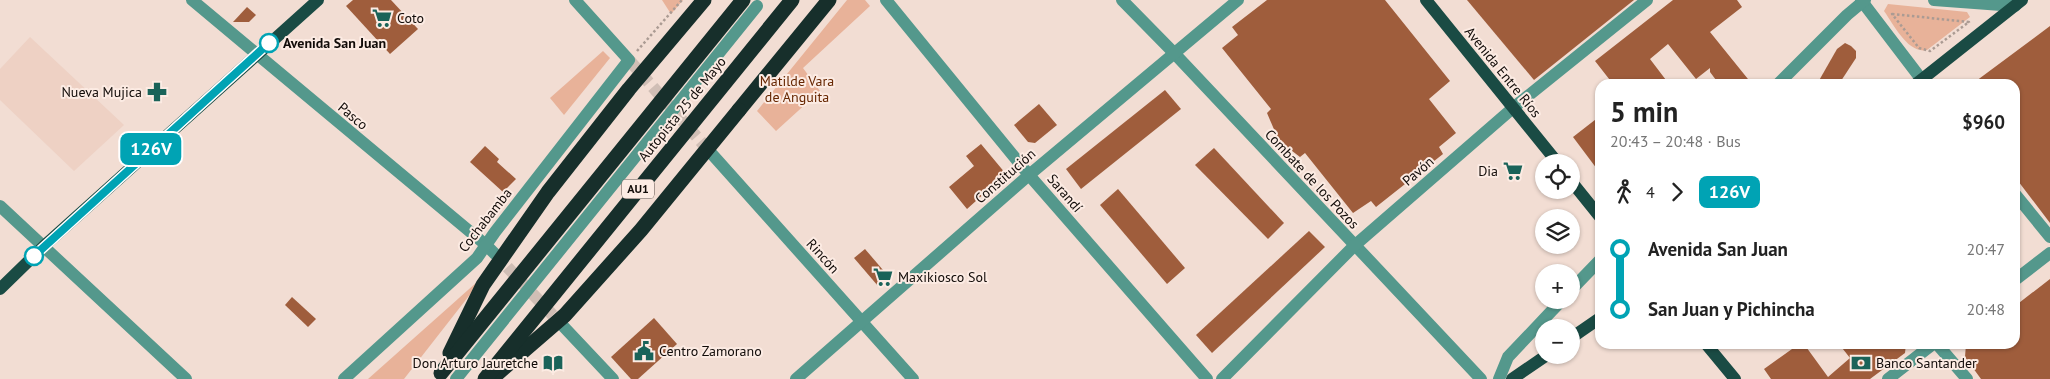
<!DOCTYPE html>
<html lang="en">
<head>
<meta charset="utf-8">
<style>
	body { margin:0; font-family:"PT Sans",sans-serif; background:#f2f2f2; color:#222; height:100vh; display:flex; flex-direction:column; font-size:19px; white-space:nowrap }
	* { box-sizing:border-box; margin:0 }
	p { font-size:16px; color:#767676 }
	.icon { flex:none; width:28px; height:28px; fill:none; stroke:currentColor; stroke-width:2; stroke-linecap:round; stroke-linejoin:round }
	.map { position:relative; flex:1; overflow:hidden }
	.drawer { position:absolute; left:1595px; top:79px; width:425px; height:270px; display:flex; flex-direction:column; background:#fff; border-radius:15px; box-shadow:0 1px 4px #0004 }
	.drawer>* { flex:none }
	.badge { padding:0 10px; border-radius:8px; font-size:18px; line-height:32px }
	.buttons { position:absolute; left:1535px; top:154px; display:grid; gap:10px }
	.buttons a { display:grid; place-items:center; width:45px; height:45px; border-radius:50%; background:#fff; box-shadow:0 1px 4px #0004; font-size:25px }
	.map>.badge { position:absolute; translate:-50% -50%; box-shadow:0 0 0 2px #fff }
	.legs { display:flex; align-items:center; gap:8px; height:55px; padding:0 15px; font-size:16px }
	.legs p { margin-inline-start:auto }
	.overview { display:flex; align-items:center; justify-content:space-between; height:85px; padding:0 15px }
	h1 { font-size:28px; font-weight:800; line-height:38px }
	ul { padding:0 15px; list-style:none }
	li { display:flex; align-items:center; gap:18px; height:60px; font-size:19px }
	li i { display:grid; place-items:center; width:8px; height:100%; margin:0 6px; background:currentColor }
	li i::after { content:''; width:12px; height:12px; margin:-6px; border:4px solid; border-radius:50%; background:#fff }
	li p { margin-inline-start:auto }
	li:first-child i { background:linear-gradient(#0000 50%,currentColor 0) }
	li:last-child i { background:linear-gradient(currentColor 50%,#0000 0) }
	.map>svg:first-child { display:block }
	.built { fill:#eed1c4 }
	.green { fill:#e8b299 }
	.building { fill:#9f5d3c }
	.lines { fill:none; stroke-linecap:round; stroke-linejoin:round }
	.minor-tunnel { stroke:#d0beb5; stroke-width:12; stroke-dasharray:12 6; stroke-linecap:butt }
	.path { stroke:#ab9b93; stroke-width:2.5; stroke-dasharray:2.5 2.5; stroke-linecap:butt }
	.minor { stroke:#54988c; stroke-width:12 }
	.major { stroke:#1a4b44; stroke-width:12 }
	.highway { stroke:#172f2b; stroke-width:15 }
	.minor-bridge { stroke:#54988c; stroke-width:12 }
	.highway-bridge { stroke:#172f2b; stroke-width:15 }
	.line-1-casing { stroke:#fff; stroke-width:11 }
	.line-1 { stroke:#00a3b4; stroke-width:8 }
	.stop-1-dot { fill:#fff; stroke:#00a3b4; stroke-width:2.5 }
	.labels { text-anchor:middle; stroke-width:4; stroke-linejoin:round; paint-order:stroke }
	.shield { fill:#fcebe3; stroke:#584e4a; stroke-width:1 }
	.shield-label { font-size:12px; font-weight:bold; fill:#110b08 }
	.poi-label { font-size:14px; fill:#110b08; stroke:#fcebe3; text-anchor:start }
	.stop-label { font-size:14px; font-weight:bold; fill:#110b08; stroke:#fcebe3; text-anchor:start }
	.street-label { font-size:14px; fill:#110b08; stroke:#fcebe3 }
	.park-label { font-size:14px; fill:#662600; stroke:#fcebe3 }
</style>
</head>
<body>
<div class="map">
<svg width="2050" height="379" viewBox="0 0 2050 379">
	<rect width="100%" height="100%" fill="#f2ddd3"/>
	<path class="built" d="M30,37L124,125L74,171L0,100V69Z"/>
	<g class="green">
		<path d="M662,0H683L671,14Z"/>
		<path d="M847,0H865L870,6L803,68L820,91L776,131L757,111Z"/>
		<path d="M1888,4L1967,12L1970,17L1927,50C1908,54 1894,25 1884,11Z"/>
		<path d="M603,51L610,58L564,115L550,98Z"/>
		<path d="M486,274L404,379H368Z"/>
	</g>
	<g class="building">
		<path d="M353,0H391L418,29L390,54L346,6Z"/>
		<path d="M1267,0H1385L1450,81L1429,99L1456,133L1439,147L1443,154L1376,207L1371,201L1353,213L1305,153L1300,157L1283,144L1276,134L1267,113L1271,109L1222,48L1238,35L1232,27Z"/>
		<path d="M1467,0H1634L1534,80Z"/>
		<path d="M1673,0H1737L1742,7L1710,32L1752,84H1719L1710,72V68L1696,79L1668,44L1650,59L1669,84H1613L1595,61Z"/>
		<path d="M247,7L256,15L249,22H233Z"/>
		<path d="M2050,26V223L2015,177V84H1972Z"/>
		<path d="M1845,43L1851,46L1856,51V58L1839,84H1817L1837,49Z"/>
		<path d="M1165,90L1181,109L1081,189L1066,169Z"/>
		<path d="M1039,104L1057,125L1035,143L1028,142L1014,125Z"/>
		<path d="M1600,116V173L1573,137Z"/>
		<path d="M981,144L1006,174L967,209L949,187L974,166L966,156Z"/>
		<path d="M485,146L499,159L497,162L516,179L503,192L470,162Z"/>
		<path d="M1214,148L1284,223L1268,239L1195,165Z"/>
		<path d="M1118,189L1185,268L1167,284L1100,205Z"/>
		<path d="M1309,231L1325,247L1212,353L1196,335Z"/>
		<path d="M865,249L889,277L878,286L854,258Z"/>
		<path d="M2050,279V379H1981L1965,357L1966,344H2015V306Z"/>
		<path d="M292,297L316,319L308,327L285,305Z"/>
		<path d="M654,318L677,344L638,379H631L611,357Z"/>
		<path d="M1799,344H1804L1828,377L1850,358L1839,344H1906L1905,353L1870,379H1771L1764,369Z"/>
	</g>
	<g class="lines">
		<g class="minor-tunnel">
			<path d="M629,60L711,153"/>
			<path d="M495,254L563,326"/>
		</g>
		<g class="path">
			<path d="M1892,14L1969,22L1930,51L1919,48Z"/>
			<path d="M637,51L682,0"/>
		</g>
		<g class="minor">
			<path d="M192,0L486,245L495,254"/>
			<path d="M886,0L1029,175L1207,379"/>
			<path d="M1122,0L1174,53L1481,379"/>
			<path d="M1861,0L1925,84"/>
			<path d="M1934,0L2015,6"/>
			<path d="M1778,84L1847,15L1865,0"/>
			<path d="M711,153L913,379"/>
			<path d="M2015,194L2050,237"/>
			<path d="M0,206L186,379"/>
			<path d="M2015,280L2050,253"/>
			<path d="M1571,290L1600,260"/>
			<path d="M563,326L613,379"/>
			<path d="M1937,344L1967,379"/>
			<path d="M344,379L477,258L495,232L629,60L575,0"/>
			<path d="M796,379L1029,175L1238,0"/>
			<path d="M1222,379L1354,246L1513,108L1647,0"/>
			<path d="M1499,379L1508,357L1562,300"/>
			<path d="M1888,379L1933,344"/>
		</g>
		<g class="major">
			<path d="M1426,0L1557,162"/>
			<path d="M1916,84L2022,0"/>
			<path d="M1571,181L1600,217"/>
			<path d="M0,289L44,246L318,0"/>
			<path d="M1571,338L1600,318"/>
			<path d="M1706,344L1735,379"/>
			<path d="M1512,379L1547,355"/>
		</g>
		<path class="highway" d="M739,110L829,0"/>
		<path class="minor-bridge" d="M456,379L757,6"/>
		<g class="highway-bridge">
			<path d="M450,353L483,285L548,192L629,89L704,0"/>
			<path d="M441,373L743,0"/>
			<path d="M498,373L565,315L641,230L739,110"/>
			<path d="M485,379L792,0"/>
		</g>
	</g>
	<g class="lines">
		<defs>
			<path id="line-1" d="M34,256L269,43"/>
		</defs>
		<use href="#line-1" class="line-1-casing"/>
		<use href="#line-1" class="line-1"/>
	</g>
	<defs>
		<symbol id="supermarket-bare" viewBox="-9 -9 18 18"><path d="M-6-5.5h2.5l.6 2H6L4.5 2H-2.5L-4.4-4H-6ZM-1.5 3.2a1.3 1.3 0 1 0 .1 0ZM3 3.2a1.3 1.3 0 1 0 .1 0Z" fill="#1a6359" stroke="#fcebe3" stroke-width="2.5" paint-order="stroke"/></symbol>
		<symbol id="pharmacy-bare" viewBox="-9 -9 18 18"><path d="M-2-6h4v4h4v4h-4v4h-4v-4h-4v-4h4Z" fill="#1a6359" stroke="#fcebe3" stroke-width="2.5" paint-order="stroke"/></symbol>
		<symbol id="civic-bare" viewBox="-9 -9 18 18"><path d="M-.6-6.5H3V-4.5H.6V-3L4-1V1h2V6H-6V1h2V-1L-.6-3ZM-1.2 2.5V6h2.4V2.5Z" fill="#1a6359" stroke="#fcebe3" stroke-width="2.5" paint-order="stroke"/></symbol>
		<symbol id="library-bare" viewBox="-9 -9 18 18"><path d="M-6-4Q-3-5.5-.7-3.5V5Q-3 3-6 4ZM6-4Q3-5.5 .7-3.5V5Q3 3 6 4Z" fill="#1a6359" stroke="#fcebe3" stroke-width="2.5" paint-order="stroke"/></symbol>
		<symbol id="bank-bare" viewBox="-9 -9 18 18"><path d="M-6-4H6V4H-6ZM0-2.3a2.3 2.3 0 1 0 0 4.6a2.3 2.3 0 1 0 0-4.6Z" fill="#1a6359" stroke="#fcebe3" stroke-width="2.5" paint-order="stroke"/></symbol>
	</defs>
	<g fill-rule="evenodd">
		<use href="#supermarket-bare" x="368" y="4" width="28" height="28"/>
		<use href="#pharmacy-bare" x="143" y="78" width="28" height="28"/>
		<use href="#supermarket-bare" x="1499" y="157" width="28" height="28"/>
		<use href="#supermarket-bare" x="869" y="263" width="28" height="28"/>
		<use href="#civic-bare" x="630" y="337" width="28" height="28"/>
		<use href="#library-bare" x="539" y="349" width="28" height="28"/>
		<use href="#bank-bare" x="1847" y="349" width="28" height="28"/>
	</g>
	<g class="stop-1-dot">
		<circle cx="269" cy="43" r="9"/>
		<circle cx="34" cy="256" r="9"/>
	</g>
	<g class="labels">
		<rect class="shield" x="622" y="179.5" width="32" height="19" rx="4"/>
		<g class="shield-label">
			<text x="638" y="193">AU1</text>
		</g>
		<g class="poi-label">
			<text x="397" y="23">Coto</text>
			<text x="142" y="97" text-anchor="end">Nueva Mujica</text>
			<text x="1498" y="176" text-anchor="end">Dia</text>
			<text x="898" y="282">Maxikiosco Sol</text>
			<text x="659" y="356">Centro Zamorano</text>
			<text x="538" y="368" text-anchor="end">Don Arturo Jauretche</text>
			<text x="1876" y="368">Banco Santander</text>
		</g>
		<g class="stop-label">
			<text x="283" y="48">Avenida San Juan</text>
		</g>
		<g class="street-label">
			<text transform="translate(1503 72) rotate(51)" y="5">Avenida Entre Ríos</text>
			<text transform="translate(682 109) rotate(-51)" y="5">Autopista 25 de Mayo</text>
			<text transform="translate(353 116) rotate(40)" y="5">Pasco</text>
			<text transform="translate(1418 171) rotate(-41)" y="5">Pavón</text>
			<text transform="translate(1005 176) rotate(-41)" y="5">Constitución</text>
			<text transform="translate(1312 179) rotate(47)" y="5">Combate de los Pozos</text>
			<text transform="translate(1065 193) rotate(49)" y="5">Sarandí</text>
			<text transform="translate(485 220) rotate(-52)" y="5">Cochabamba</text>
			<text transform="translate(823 256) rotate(48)" y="5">Rincón</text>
		</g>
		<g class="park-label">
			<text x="797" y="86">Matilde Vara<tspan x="797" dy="16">de Anguita</tspan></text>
		</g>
	</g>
</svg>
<div class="buttons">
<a><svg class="icon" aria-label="locate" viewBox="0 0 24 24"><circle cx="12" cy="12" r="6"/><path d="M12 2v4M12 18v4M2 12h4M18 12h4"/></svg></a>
<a><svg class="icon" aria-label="layers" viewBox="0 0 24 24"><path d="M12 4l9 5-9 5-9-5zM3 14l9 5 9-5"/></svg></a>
<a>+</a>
<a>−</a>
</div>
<b class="badge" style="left:151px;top:149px;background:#00a3b4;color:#fff">126V</b>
<section class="drawer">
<div class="overview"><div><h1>5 min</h1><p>20:43 – 20:48 · Bus</p></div><b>$960</b></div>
<div class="legs"><svg class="icon" aria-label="walk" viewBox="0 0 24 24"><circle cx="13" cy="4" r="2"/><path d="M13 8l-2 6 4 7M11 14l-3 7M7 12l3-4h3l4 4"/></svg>4<svg class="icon" aria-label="forward" viewBox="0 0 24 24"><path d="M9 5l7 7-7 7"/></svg><b class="badge" style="background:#00a3b4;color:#fff">126V</b></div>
<ul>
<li><i style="color:#00a3b4"></i><b>Avenida San Juan</b><p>20:47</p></li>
<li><i style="color:#00a3b4"></i><b>San Juan y Pichincha</b><p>20:48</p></li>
</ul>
</section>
</div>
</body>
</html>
